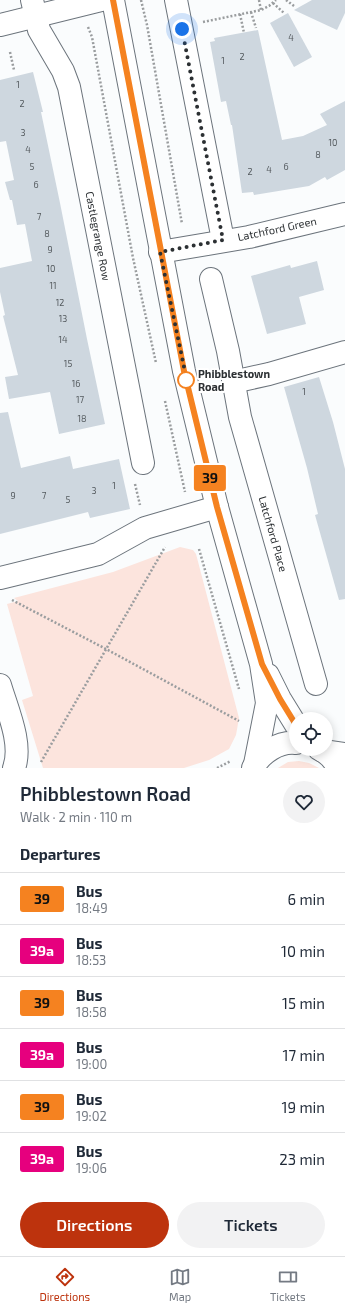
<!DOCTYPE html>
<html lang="en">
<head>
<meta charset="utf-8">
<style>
	body { margin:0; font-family:"Exo 2",sans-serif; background:#f2f2f3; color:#1f2937; height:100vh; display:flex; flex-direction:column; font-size:15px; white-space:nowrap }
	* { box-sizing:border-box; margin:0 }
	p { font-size:13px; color:#747a83 }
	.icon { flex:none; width:22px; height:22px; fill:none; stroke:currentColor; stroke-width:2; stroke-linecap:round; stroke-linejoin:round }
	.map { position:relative; height:768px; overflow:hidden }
	.sheet { display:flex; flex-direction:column; background:#fff; flex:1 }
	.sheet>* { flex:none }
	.badge { padding:0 8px; border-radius:3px; font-size:14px; line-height:26px }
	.fabs { position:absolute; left:289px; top:712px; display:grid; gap:8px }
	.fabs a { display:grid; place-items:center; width:44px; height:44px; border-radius:50%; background:#fff; box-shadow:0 2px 10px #0003; font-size:20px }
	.you { position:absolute; width:20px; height:20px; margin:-10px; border:3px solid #fff; border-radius:50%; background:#1a73e8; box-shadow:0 0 0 6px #1a73e833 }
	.map>.badge { position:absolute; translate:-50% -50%; box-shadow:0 0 0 2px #fff }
	h2 { padding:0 20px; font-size:15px; line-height:36px }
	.round { display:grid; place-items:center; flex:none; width:42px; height:42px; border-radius:21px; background:#f2f2f3 }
	.summary { display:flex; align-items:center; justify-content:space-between; height:68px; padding:0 20px }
	h1 { font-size:19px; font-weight:600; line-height:30px }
	.action { display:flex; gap:8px; margin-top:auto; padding:8px 20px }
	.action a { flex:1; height:46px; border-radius:24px; background:#bd330d; color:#fff; font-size:16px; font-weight:600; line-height:46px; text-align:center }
	.action a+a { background:#f2f2f3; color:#1f2937 }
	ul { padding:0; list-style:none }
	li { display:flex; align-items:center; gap:12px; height:52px; padding:0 20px; border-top:1px solid #e0e1e3 }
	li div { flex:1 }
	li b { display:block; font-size:15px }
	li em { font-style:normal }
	li .badge { min-width:44px; font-weight:700; text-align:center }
	.dock { display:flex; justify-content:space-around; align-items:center; height:56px; border-top:1px solid #e0e1e3; background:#fff; font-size:11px; color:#747a83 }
	.dock a { display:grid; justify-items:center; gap:2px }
	.dock .on { color:#bd330d }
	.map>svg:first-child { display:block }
	.green { fill:#fce4dd }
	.building { fill:#ced7df }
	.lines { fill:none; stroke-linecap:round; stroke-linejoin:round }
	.minor-casing { stroke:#6c747c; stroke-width:24 }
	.tertiary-casing { stroke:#6c747c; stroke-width:24 }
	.path { stroke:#9a9d9f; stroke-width:2.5; stroke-dasharray:2 2; stroke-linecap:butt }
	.minor { stroke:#fff; stroke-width:22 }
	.tertiary { stroke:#fff; stroke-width:22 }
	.line-casing { stroke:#fff; stroke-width:9 }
	.line { stroke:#f58220; stroke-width:6 }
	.walk { stroke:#2c3033; stroke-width:4; stroke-dasharray:0 7.2 }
	.stop-dot { fill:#fff; stroke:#f58220; stroke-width:2 }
	.labels { text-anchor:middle; stroke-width:4; stroke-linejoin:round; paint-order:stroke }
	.number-label { font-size:9px; fill:#545a5e }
	.street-label { font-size:11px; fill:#2c3033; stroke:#fff }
	.stop-label { font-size:11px; font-weight:bold; fill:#2c3033; stroke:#fff; text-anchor:start }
</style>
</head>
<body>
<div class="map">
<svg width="345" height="768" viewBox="0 0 345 768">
	<rect width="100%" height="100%" fill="#fafcfd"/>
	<g class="green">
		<path d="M180,547L193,550L196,554L239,718L236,735L229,749L209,760L184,768H43L22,700L33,696L7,604L18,601L14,598L113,572Z"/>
		<path d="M299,761L309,763L319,768H278L288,762Z"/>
	</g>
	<g class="building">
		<path d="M312,0H345V13L337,30L294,10Z"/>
		<path d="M288,13L312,57L294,67L270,23Z"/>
		<path d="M258,30L282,140L303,136L327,125L320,114L345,101V170L327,180L325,177L309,186L254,195L253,192L242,193L232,125H231L226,101L221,102L210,42L215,41L214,38Z"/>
		<path d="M33,72L43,112H41L60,203L87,339L105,424L59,434L50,392L9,399L5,377L18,375L3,316L5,315L0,292V268L32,261L25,224L17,225L12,200H10L5,182L14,180L6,141L0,142V80Z"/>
		<path d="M317,261L324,290L299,297L306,324L267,334L251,276L290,265L291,268Z"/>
		<path d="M319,377L333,422L345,469V599L339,600L315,515L318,514L307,468L284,387Z"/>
		<path d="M8,412L21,468L70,456L73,469L119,459L130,509L90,518L88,512L0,534V413Z"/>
	</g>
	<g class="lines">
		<defs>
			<g id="minor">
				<path d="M32,0L39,30L63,71L69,87L143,463"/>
				<path d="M176,0L223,240"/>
				<path d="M0,25L101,0"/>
				<path d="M160,252L249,237L345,214"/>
				<path d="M211,279L228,351L240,417L316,684"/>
				<path d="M233,382L269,374L345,352"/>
				<path d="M0,578L98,554L145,528L217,507"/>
				<path d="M0,685C7,709 23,744 14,768"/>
				<path d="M323,751L345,754"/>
			</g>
			<g id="tertiary">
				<path d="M113,0L184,371L217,507L261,664L267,703L255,764"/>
				<path d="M268,675L280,699L296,725"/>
				<path d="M319,749C328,753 334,760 338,768"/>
				<path d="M253,768C261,753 279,741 296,743"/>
			</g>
		</defs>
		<use href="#minor" class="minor-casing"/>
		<use href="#tertiary" class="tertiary-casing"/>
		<g class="path">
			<path d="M141,0L147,25L182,224"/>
			<path d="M259,0L261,10"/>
			<path d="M286,0L294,6"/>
			<path d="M273,3L284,13"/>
			<path d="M251,12L256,28"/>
			<path d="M240,14L244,33"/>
			<path d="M203,22L261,10L269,6L276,0"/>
			<path d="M88,27L92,37L133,258L156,363"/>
			<path d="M10,52L14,70"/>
			<path d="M165,401L185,492"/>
			<path d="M135,484L140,505"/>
			<path d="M199,549L239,689"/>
			<path d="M12,600L106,649L239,721"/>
			<path d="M41,762L165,547"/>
			<path d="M217,768L231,761"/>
		</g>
		<use href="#minor" class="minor"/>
		<use href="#tertiary" class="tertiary"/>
	</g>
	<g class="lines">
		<defs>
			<path id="line" d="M113,0L184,371L217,507L262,664L280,699L296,725"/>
		</defs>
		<use href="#line" class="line-casing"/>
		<use href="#line" class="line"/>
		<path class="walk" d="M182,29L223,240L160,252L188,386L186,380"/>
	</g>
	<circle class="stop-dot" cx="186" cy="380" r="8"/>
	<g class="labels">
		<g class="number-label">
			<text x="291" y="41">4</text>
			<text x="242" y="60">2</text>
			<text x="223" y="64">1</text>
			<text x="18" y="88">1</text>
			<text x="22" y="107">2</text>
			<text x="23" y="136">3</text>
			<text x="333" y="146">10</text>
			<text x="28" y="153">4</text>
			<text x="318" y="158">8</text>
			<text x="32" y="170">5</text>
			<text x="286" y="170">6</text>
			<text x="269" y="173">4</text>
			<text x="250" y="175">2</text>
			<text x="36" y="188">6</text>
			<text x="39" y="220">7</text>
			<text x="47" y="237">8</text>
			<text x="50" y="253">9</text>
			<text x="51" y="272">10</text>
			<text x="53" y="289">11</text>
			<text x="60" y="306">12</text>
			<text x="63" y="322">13</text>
			<text x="63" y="343">14</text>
			<text x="68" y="367">15</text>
			<text x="76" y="387">16</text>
			<text x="304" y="395">1</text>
			<text x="80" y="403">17</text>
			<text x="82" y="422">18</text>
			<text x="114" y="489">1</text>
			<text x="94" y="494">3</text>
			<text x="13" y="499">9</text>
			<text x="44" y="499">7</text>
			<text x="68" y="503">5</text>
		</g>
		<g class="street-label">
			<text transform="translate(277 229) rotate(-12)" y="4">Latchford Green</text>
			<text transform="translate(98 236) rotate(79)" y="4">Castlegrange Row</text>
			<text transform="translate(273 534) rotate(74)" y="4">Latchford Place</text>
		</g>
		<g class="stop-label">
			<text x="198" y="378">Phibblestown<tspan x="198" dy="13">Road</tspan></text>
		</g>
	</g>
</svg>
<div class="fabs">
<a><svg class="icon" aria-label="locate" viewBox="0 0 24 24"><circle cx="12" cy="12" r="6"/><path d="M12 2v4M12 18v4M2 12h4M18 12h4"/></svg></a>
</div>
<div class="you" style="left:182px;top:29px"></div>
<b class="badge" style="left:210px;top:478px;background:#f58220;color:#111">39</b>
</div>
<section class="sheet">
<div class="summary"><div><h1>Phibblestown Road</h1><p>Walk · 2 min · 110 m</p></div><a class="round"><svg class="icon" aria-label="heart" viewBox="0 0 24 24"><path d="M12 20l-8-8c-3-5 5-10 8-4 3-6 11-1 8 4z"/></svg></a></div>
<h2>Departures</h2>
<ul>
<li><span class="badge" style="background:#f58220;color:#111">39</span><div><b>Bus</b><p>18:49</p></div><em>6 min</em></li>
<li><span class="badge" style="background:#e6007e;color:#fff">39a</span><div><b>Bus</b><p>18:53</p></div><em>10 min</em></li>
<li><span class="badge" style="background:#f58220;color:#111">39</span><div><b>Bus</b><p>18:58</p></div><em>15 min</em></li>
<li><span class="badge" style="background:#e6007e;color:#fff">39a</span><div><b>Bus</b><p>19:00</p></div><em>17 min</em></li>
<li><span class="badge" style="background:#f58220;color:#111">39</span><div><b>Bus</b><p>19:02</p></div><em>19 min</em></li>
<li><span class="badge" style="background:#e6007e;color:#fff">39a</span><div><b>Bus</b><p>19:06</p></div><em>23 min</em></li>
</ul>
<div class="action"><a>Directions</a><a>Tickets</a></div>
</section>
<nav class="dock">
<a class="on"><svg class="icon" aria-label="directions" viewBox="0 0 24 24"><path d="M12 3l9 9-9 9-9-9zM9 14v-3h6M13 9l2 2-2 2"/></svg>Directions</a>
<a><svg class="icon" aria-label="map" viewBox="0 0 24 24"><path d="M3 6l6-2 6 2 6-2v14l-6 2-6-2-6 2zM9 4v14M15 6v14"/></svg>Map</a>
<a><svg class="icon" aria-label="tickets" viewBox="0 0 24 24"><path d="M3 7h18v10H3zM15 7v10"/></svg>Tickets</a>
</nav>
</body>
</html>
